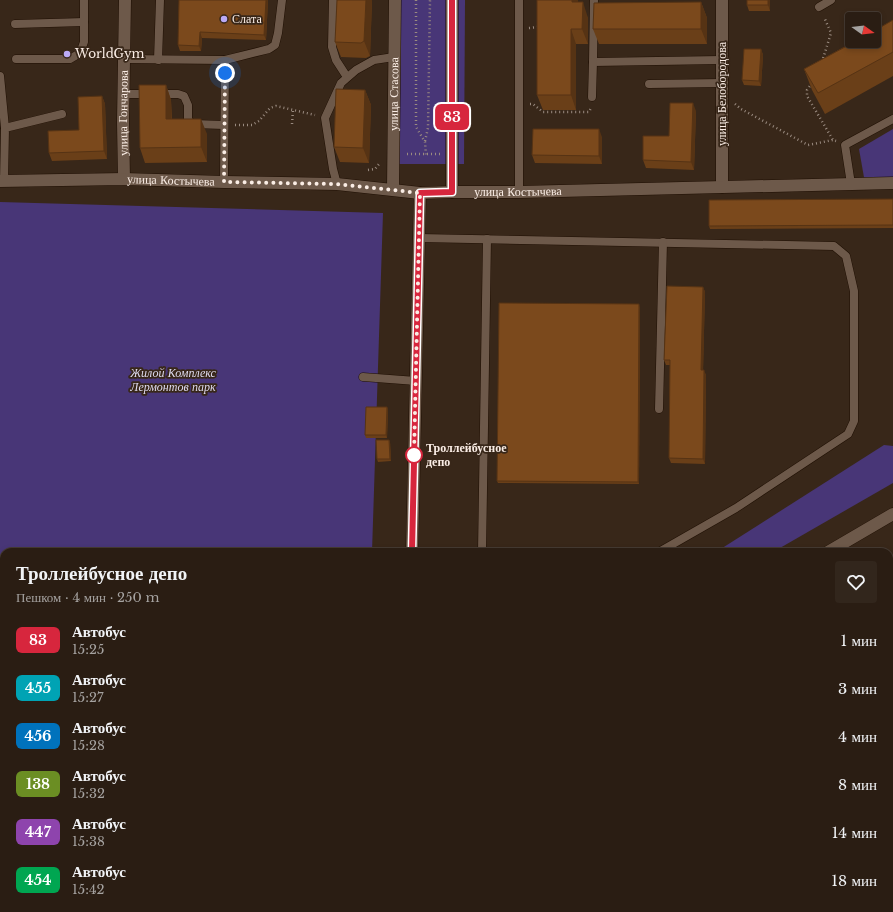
<!DOCTYPE html>
<html lang="ru">
<head>
<meta charset="utf-8">
<style>
	body { margin:0; font-family:"Libre Baskerville",serif; background:#32261c; color:#f1f3f6; height:100vh; display:flex; flex-direction:column; font-size:15px; white-space:nowrap }
	* { box-sizing:border-box; margin:0 }
	p { font-size:13px; color:#a5a2a0 }
	.icon { flex:none; width:22px; height:22px; fill:none; stroke:currentColor; stroke-width:2; stroke-linecap:round; stroke-linejoin:round }
	.map { position:relative; flex:1; overflow:hidden }
	.panel { position:absolute; left:0px; top:548px; width:893px; height:364px; display:flex; flex-direction:column; background:#2a1d13; border-radius:12px 12px 0 0; box-shadow:0 2px 6px #0003,0 0 0 1px #463b33 }
	.panel>* { flex:none }
	.badge { padding:0 8px; border-radius:6px; font-size:14px; line-height:26px }
	.needle { width:26px; rotate:104deg }
	.buttons { position:absolute; left:845px; top:12px; display:grid; gap:8px }
	.buttons a { display:grid; place-items:center; width:36px; height:36px; border-radius:4px; background:#2a1d13; box-shadow:0 2px 6px #0003,0 0 0 1px #463b33; font-size:20px }
	.you { position:absolute; width:20px; height:20px; margin:-10px; border:3px solid #fff; border-radius:50%; background:#1a73e8; box-shadow:0 0 0 6px #1a73e833 }
	.map>.badge { position:absolute; translate:-50% -50%; box-shadow:0 0 0 2px #fff }
	.round { display:grid; place-items:center; flex:none; width:42px; height:42px; border-radius:4px; background:#32261c }
	.summary { display:flex; align-items:center; justify-content:space-between; height:68px; padding:0 16px }
	h1 { font-size:19px; font-weight:600; line-height:30px }
	ul { padding:0; list-style:none }
	li { display:flex; align-items:center; gap:12px; height:48px; padding:0 16px }
	li div { flex:1 }
	li b { display:block; font-size:15px }
	li em { font-style:normal }
	li .badge { min-width:44px; font-weight:700; text-align:center }
	.map>svg:first-child { display:block }
	.green { fill:#483677 }
	.lines { fill:none; stroke-linecap:round; stroke-linejoin:round }
	.lane-casing { stroke:#1f0f03; stroke-width:9 }
	.street-casing { stroke:#1f0f03; stroke-width:13 }
	.secondary-casing { stroke:#1f0f03; stroke-width:13 }
	.path { stroke:#9a8b80; stroke-width:2.5; stroke-dasharray:1 3; stroke-linecap:butt }
	.lane { stroke:#6d594a; stroke-width:8 }
	.street { stroke:#6d594a; stroke-width:12 }
	.secondary { stroke:#6d594a; stroke-width:12 }
	.wall { fill:#6a3f18 }
	.shaded-wall { fill:#563314 }
	.building { fill:#7b491c; stroke:#563314 }
	.line-casing { stroke:#fff; stroke-width:9 }
	.line { stroke:#d7263d; stroke-width:6 }
	.walk { stroke:#faede5; stroke-width:4; stroke-dasharray:0 7.2 }
	.poi-dot { fill:#bbaaf6; stroke:#382719; stroke-width:1.5 }
	.stop-dot { fill:#fff; stroke:#d7263d; stroke-width:2 }
	.labels { text-anchor:middle; stroke-width:3.5; stroke-linejoin:round; paint-order:stroke }
	.poi-label { font-size:12px; fill:#faede5; stroke:#382719; text-anchor:start }
	.street-label { font-size:12px; fill:#faede5; stroke:#382719 }
	.park-label { font-size:12px; font-style:italic; fill:#dedaef; stroke:#382719 }
	.stop-label { font-size:12px; font-weight:bold; fill:#faede5; stroke:#382719; text-anchor:start }
</style>
</head>
<body>
<div class="map">
<svg width="893" height="912" viewBox="0 0 893 912">
	<rect width="100%" height="100%" fill="#382719"/>
	<g class="green">
		<path d="M389,0H465L464,164H390Z"/>
		<path d="M893,129V183H865L859,149Z"/>
		<path d="M0,202L383,213L372,552H4V753H0Z"/>
		<path d="M884,445L893,446V483L773,552H716Z"/>
	</g>
	<g class="lines">
		<defs>
			<g id="lane">
				<path d="M333,0L332,47L336,60L347,77"/>
				<path d="M594,0L593,62L721,60"/>
				<path d="M819,7L831,0"/>
				<path d="M15,24L84,22"/>
				<path d="M16,59H70L80,53L84,42V0"/>
				<path d="M124,59L225,60L269,49L275,45L278,33L282,0"/>
				<path d="M158,60L160,0"/>
				<path d="M0,76L5,128"/>
				<path d="M649,84L722,83"/>
				<path d="M123,94H148"/>
				<path d="M160,94H178L184,96L188,105V120L193,124L224,125"/>
				<path d="M592,97L593,62"/>
				<path d="M4,181L5,128L62,114"/>
				<path d="M224,182L225,60"/>
				<path d="M337,184L333,169L325,118L341,83L356,70L374,60L394,57"/>
				<path d="M851,184L845,145L893,119"/>
				<path d="M519,192V0"/>
				<path d="M419,238L834,246L846,256L854,291V421L848,434L736,508L659,552"/>
				<path d="M363,377L416,381"/>
				<path d="M659,409L663,242"/>
				<path d="M482,552L487,239"/>
				<path d="M889,660L893,665"/>
				<path d="M889,761L893,759"/>
				<path d="M889,778L893,776"/>
				<path d="M0,786H4"/>
				<path d="M889,805L893,812"/>
				<path d="M0,816H4"/>
				<path d="M220,912V911L299,912"/>
				<path d="M367,912V908"/>
				<path d="M532,912L540,908"/>
				<path d="M633,912L640,908"/>
			</g>
			<g id="street">
				<path d="M452,0V192"/>
				<path d="M722,0V187"/>
				<path id="s1" d="M124,179L123,122L125,0"/>
				<path id="s2" d="M393,189L395,0"/>
				<path id="s3" d="M420,193L452,192H519L893,183"/>
			</g>
			<g id="secondary">
				<path id="s4" d="M0,181L124,179L224,182L337,184L420,193L412,552"/>
				<path d="M828,552L893,514"/>
				<path d="M396,912V908"/>
				<path d="M416,912L417,908"/>
			</g>
		</defs>
		<use href="#lane" class="lane-casing"/>
		<use href="#street" class="street-casing"/>
		<use href="#secondary" class="secondary-casing"/>
		<g class="path">
			<path d="M416,0V127L425,142L426,155"/>
			<path d="M529,28L538,27"/>
			<path d="M822,62L831,33L824,17"/>
			<path d="M812,83L807,90V96L833,140L836,141"/>
			<path d="M530,104H533L543,112H589L591,108"/>
			<path d="M735,104L741,109L808,145L833,140"/>
			<path d="M292,124L293,110"/>
			<path d="M235,125H252L259,121L270,108L276,106L315,115"/>
			<path d="M425,141L428,128L430,0"/>
			<path d="M407,154H440"/>
			<path d="M368,170L375,169L379,164"/>
			<path d="M846,908L848,912"/>
			<path d="M866,908L869,912"/>
			<path d="M751,911L757,908"/>
			<path d="M740,912L747,908"/>
			<path d="M850,912L856,908"/>
		</g>
		<use href="#lane" class="lane"/>
		<use href="#street" class="street"/>
		<use href="#secondary" class="secondary"/>
	</g>
	<g class="wall">
		<path d="M179,0H268L266,40L202,38L201,51H180L178,45Z"/>
		<path d="M372,0L370,56L366,58L341,57L335,42Z"/>
		<path d="M770,0V11H749L747,5Z"/>
		<path d="M578,2L588,18V44H576V110H543L537,95Z"/>
		<path d="M701,2L707,18V44H599L593,29Z"/>
		<path d="M893,20V76L825,114L812,90L804,69Z"/>
		<path d="M761,49L763,55L761,86L744,85L742,80Z"/>
		<path d="M166,85L171,100L172,119L207,134V162L145,163L140,148Z"/>
		<path d="M365,90L371,105L369,163L340,162L334,147Z"/>
		<path d="M102,96L105,104L107,159L52,161L49,153L79,130Z"/>
		<path d="M696,111L694,170L646,168L643,160L669,136Z"/>
		<path d="M602,137V164L535,163L532,155Z"/>
		<path d="M893,199V228L710,229L709,226Z"/>
		<path d="M703,287L705,292L703,370L706,375L705,464L671,463L669,458L670,365H666L664,360Z"/>
		<path d="M640,307L639,484L498,483L497,481Z"/>
		<path d="M387,407L388,410L387,438H366L365,435Z"/>
		<path d="M389,440L390,442L391,461L378,462L377,459Z"/>
		<path d="M889,836L893,843V912H878L876,908H889Z"/>
		<rect x="0" y="865" width="4" height="41"/>
	</g>
	<g class="shaded-wall">
		<path d="M266,0H268L266,40L264,35Z"/>
		<path d="M366,0H372L370,56L364,41Z"/>
		<path d="M572,0H578V17L572,2Z"/>
		<path d="M768,0H770V11L768,5Z"/>
		<path d="M583,2L588,18V44L582,29Z"/>
		<path d="M701,2L707,18V44L701,29Z"/>
		<path d="M571,29L576,44V110L571,95Z"/>
		<path d="M200,32L202,38L201,51L199,46Z"/>
		<path d="M761,49L763,55L761,86L759,81Z"/>
		<path d="M166,85L171,100L172,134L166,119Z"/>
		<path d="M365,90L371,105L369,163L363,148Z"/>
		<path d="M102,96L105,104L107,159L104,151Z"/>
		<path d="M693,103L696,111L694,170L691,162Z"/>
		<path d="M201,119L207,134V162L201,147Z"/>
		<path d="M599,129L602,137V164L599,156Z"/>
		<path d="M703,287L705,292L703,375L701,370Z"/>
		<path d="M639,304L640,307L639,484L638,482Z"/>
		<path d="M704,370L706,375L705,464L703,459Z"/>
		<path d="M387,407L388,410L387,438L386,435Z"/>
		<path d="M389,440L390,442L391,461L390,459Z"/>
		<path d="M893,607V632L889,635V609Z"/>
		<path d="M893,721V747L889,750V724Z"/>
	</g>
	<g class="building">
		<path d="M179,0H266L264,35L200,32L199,46L178,45Z"/>
		<path d="M337,0H366L364,41L361,43L335,42Z"/>
		<path d="M537,0H572V2H583L582,29H571V95H537Z"/>
		<rect x="747" y="0" width="21" height="5"/>
		<path d="M701,2V29H593L594,3Z"/>
		<path d="M893,20V52L818,93L804,69L856,41H874V31Z"/>
		<path d="M744,49H761L759,81L742,80Z"/>
		<path d="M139,85H166V119H201V147L140,148Z"/>
		<path d="M336,89L365,90L363,148L334,147Z"/>
		<path d="M102,96L104,151L49,153L48,131L79,130L78,97Z"/>
		<path d="M670,103H693L691,162L643,160V136H669Z"/>
		<path d="M533,129H599V156L532,155Z"/>
		<path d="M893,199V225L709,226V200Z"/>
		<path d="M667,286L703,287L701,370H704L703,459L669,458L670,360H664Z"/>
		<path d="M499,303L639,304L638,482L497,481Z"/>
		<path d="M366,407H387L386,435H365Z"/>
		<path d="M376,440H389L390,459H377Z"/>
		<path d="M893,562V607L889,609V566Z"/>
		<path d="M889,668L893,675V721L889,724Z"/>
		<path d="M889,836L893,843V903L889,905Z"/>
		<rect x="0" y="865" width="4" height="26"/>
	</g>
	<g class="lines">
		<defs>
			<path id="line" d="M412,552L420,193L452,192V0"/>
		</defs>
		<use href="#line" class="line-casing"/>
		<use href="#line" class="line"/>
		<path class="walk" d="M225,73L224,182L337,184L420,193L414,455"/>
	</g>
	<g class="poi-dot">
		<circle cx="224" cy="19" r="4"/>
		<circle cx="67" cy="54" r="4"/>
	</g>
	<circle class="stop-dot" cx="414" cy="455" r="8"/>
	<g class="labels">
		<g class="poi-label">
			<text x="232" y="23">Слата</text>
			<text x="75" y="58">WorldGym</text>
		</g>
		<g class="street-label">
			<text dy="4" stroke="none"><textPath href="#s2" startOffset="95">улица Стасова</textPath></text>
			<text transform="translate(722 94) rotate(-90)" y="4">улица Белобородова</text>
			<text dy="4" stroke="none"><textPath href="#s1" startOffset="66">улица Гончарова</textPath></text>
			<text dy="4" stroke="none"><textPath href="#s4" startOffset="171">улица Костычева</textPath></text>
			<text dy="4" stroke="none"><textPath href="#s3" startOffset="98">улица Костычева</textPath></text>
		</g>
		<g class="park-label">
			<text x="173" y="377">Жилой Комплекс<tspan x="173" dy="14">Лермонтов парк</tspan></text>
		</g>
		<g class="stop-label">
			<text x="426" y="452">Троллейбусное<tspan x="426" dy="14">депо</tspan></text>
		</g>
	</g>
</svg>
<div class="buttons">
<a><svg class="needle" viewBox="-14 -14 28 28"><path d="M0-13l5 13h-10z" fill="#e53935"/><path d="M0 13l5-13h-10z" fill="#a5a2a0"/></svg></a>
</div>
<div class="you" style="left:225px;top:73px"></div>
<b class="badge" style="left:452px;top:117px;background:#d7263d;color:#fff">83</b>
<section class="panel">
<div class="summary"><div><h1>Троллейбусное депо</h1><p>Пешком · 4 мин · 250 m</p></div><a class="round"><svg class="icon" aria-label="heart" viewBox="0 0 24 24"><path d="M12 20l-8-8c-3-5 5-10 8-4 3-6 11-1 8 4z"/></svg></a></div>
<ul>
<li><span class="badge" style="background:#d7263d;color:#fff">83</span><div><b>Автобус</b><p>15:25</p></div><em>1 мин</em></li>
<li><span class="badge" style="background:#00a3b4;color:#fff">455</span><div><b>Автобус</b><p>15:27</p></div><em>3 мин</em></li>
<li><span class="badge" style="background:#0072bc;color:#fff">456</span><div><b>Автобус</b><p>15:28</p></div><em>4 мин</em></li>
<li><span class="badge" style="background:#6b8e23;color:#fff">138</span><div><b>Автобус</b><p>15:32</p></div><em>8 мин</em></li>
<li><span class="badge" style="background:#8e44ad;color:#fff">447</span><div><b>Автобус</b><p>15:38</p></div><em>14 мин</em></li>
<li><span class="badge" style="background:#00a651;color:#fff">454</span><div><b>Автобус</b><p>15:42</p></div><em>18 мин</em></li>
</ul>
</section>
</div>
</body>
</html>
